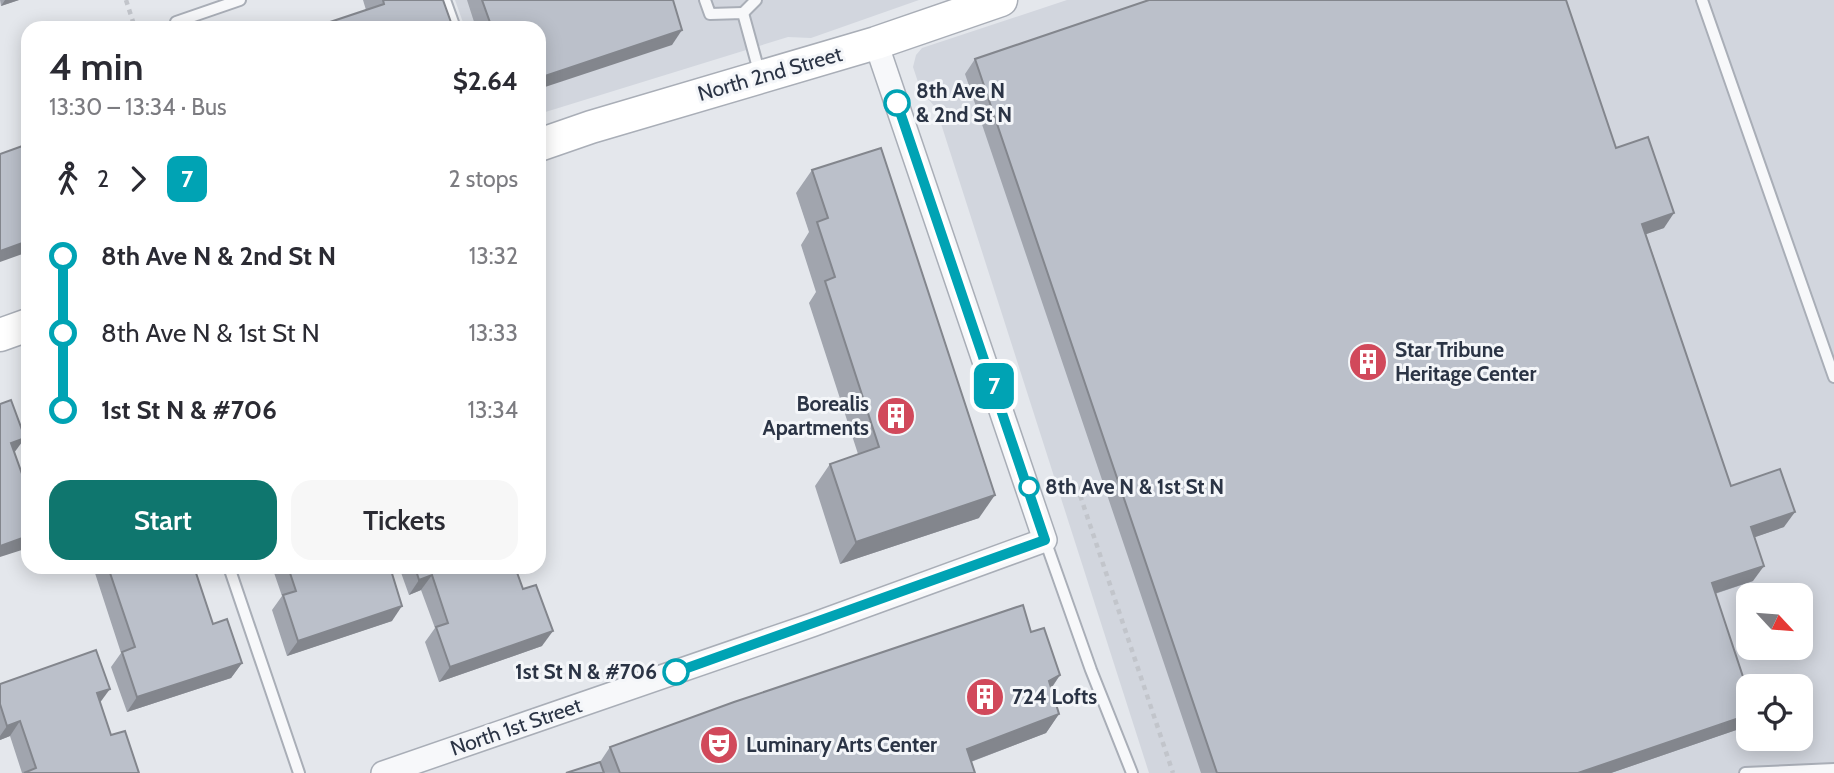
<!DOCTYPE html>
<html lang="en">
<head>
<meta charset="utf-8">
<style>
	body { margin:0; font-family:Cabin,sans-serif; background:#f7f7f7; color:#2b2b33; height:100vh; display:flex; flex-direction:column; font-size:26px; white-space:nowrap }
	* { box-sizing:border-box; margin:0 }
	p { font-size:23px; color:#7c7c81 }
	.icon { flex:none; width:38px; height:38px; fill:none; stroke:currentColor; stroke-width:2; stroke-linecap:round; stroke-linejoin:round }
	.map { position:relative; flex:1; overflow:hidden }
	.panel { position:absolute; left:21px; top:21px; width:525px; height:553px; display:flex; flex-direction:column; background:#fff; border-radius:21px; box-shadow:0 4px 18px #0003 }
	.panel>* { flex:none }
	.badge { padding:0 14px; border-radius:10px; font-size:24px; line-height:46px }
	.needle { width:46px; rotate:116deg }
	.controls { position:absolute; left:1736px; top:583px; display:grid; gap:14px }
	.controls a { display:grid; place-items:center; width:77px; height:77px; border-radius:14px; background:#fff; box-shadow:0 4px 18px #0003; font-size:35px }
	.map>.badge { position:absolute; translate:-50% -50%; box-shadow:0 0 0 4px #fff }
	.legs { display:flex; align-items:center; gap:10px; height:77px; padding:0 28px; font-size:23px }
	.legs p { margin-inline-start:auto }
	.head { display:flex; align-items:center; justify-content:space-between; height:119px; padding:0 28px }
	h1 { font-size:38px; font-weight:600; line-height:52px }
	.cta { display:flex; gap:14px; margin-top:auto; padding:14px 28px }
	.cta a { flex:1; height:80px; border-radius:21px; background:#0f766e; color:#fff; font-size:28px; font-weight:600; line-height:80px; text-align:center }
	.cta a+a { background:#f7f7f7; color:#2b2b33 }
	ul { padding:0 28px; list-style:none }
	li { display:flex; align-items:center; gap:24px; height:77px; font-size:26px }
	li i { display:grid; place-items:center; width:10px; height:100%; margin:0 9px; background:currentColor }
	li i::after { content:''; width:18px; height:18px; margin:-9px; border:5px solid; border-radius:50%; background:#fff }
	li p { margin-inline-start:auto }
	li:first-child i { background:linear-gradient(#0000 50%,currentColor 0) }
	li:last-child i { background:linear-gradient(currentColor 50%,#0000 0) }
	.map>svg:first-child { display:block }
	.built { fill:#d2d6de; fill-rule:evenodd }
	.lines { fill:none; stroke-linecap:round; stroke-linejoin:round }
	.lane-casing { stroke:#a9aeb7; stroke-width:14 }
	.street-casing { stroke:#a9aeb7; stroke-width:26 }
	.secondary-casing { stroke:#a9aeb7; stroke-width:35 }
	.path { stroke:#c2c5cb; stroke-width:4.5; stroke-dasharray:5 5; stroke-linecap:butt }
	.lane { stroke:#f7f8fa; stroke-width:10 }
	.street { stroke:#f7f8fa; stroke-width:23 }
	.secondary { stroke:#fff; stroke-width:32 }
	.wall { fill:#a1a5ae }
	.shaded-wall { fill:#83868d }
	.building { fill:#bbc0ca; stroke:#83868d; stroke-width:2 }
	.line-1-casing { stroke:#fff; stroke-width:16 }
	.line-1 { stroke:#00a3b4; stroke-width:10 }
	.stop-1-dot { fill:#fff; stroke:#00a3b4; stroke-width:3.5 }
	.labels { text-anchor:middle; stroke-width:6; stroke-linejoin:round; paint-order:stroke }
	.street-label { font-size:21px; fill:#2b3445; stroke:#f4f6f9 }
	.stop-label { font-size:21px; font-weight:bold; fill:#2b3445; stroke:#f4f6f9; text-anchor:start }
	.poi-label { font-size:21px; font-weight:bold; fill:#2b3445; stroke:#f4f6f9; text-anchor:start }
</style>
</head>
<body>
<div class="map">
<svg width="1834" height="773" viewBox="0 0 1834 773">
	<rect width="100%" height="100%" fill="#e4e7ec"/>
	<g class="built">
		<path d="M455,0H919L811,38L788,37L539,114V28H465Z"/>
		<path d="M1067,0H1834V773H1149L936,108L921,91L913,67L916,55L922,48ZM1748,595H1801V648H1748ZM1748,686H1801V738H1748Z"/>
	</g>
	<g class="lines">
		<defs>
			<g id="lane">
				<path d="M445,0L455,28"/>
				<path d="M705,0L710,14L743,13L760,75"/>
				<path d="M1702,0L1834,377"/>
				<path d="M743,13L756,0"/>
				<path d="M176,22L240,0"/>
				<path d="M1045,540L1091,670L1132,773"/>
				<path d="M229,567L299,773"/>
				<path d="M1745,773L1834,769"/>
			</g>
			<path id="street" d="M383,773L812,625L1045,540L876,43"/>
			<g id="secondary">
				<path d="M539,145L591,127L876,43L1001,0"/>
				<path d="M0,335L28,325"/>
			</g>
		</defs>
		<use href="#lane" class="lane-casing"/>
		<use href="#street" class="street-casing"/>
		<use href="#secondary" class="secondary-casing"/>
		<g class="path">
			<path d="M126,0L135,28"/>
			<path d="M1077,486L1173,773"/>
		</g>
		<use href="#lane" class="lane"/>
		<use href="#street" class="street"/>
		<use href="#secondary" class="secondary"/>
	</g>
	<g class="wall">
		<path d="M0,0H19L1,6Z"/>
		<path d="M363,0H443L366,10Z"/>
		<path d="M467,0H673L672,45L539,28H476Z"/>
		<path d="M975,59L1616,148L1664,228L1646,234L1731,486L1784,527L1755,537L1753,581L1715,594L1748,692V722L1745,727L1611,773H1201L965,74Z"/>
		<path d="M812,170L979,518L840,564L815,486L830,464L858,454L809,303L816,292L801,245L809,232L796,193Z"/>
		<path d="M93,567H194L213,624L242,663L231,678L127,712L111,667L121,653Z"/>
		<path d="M272,567H373L392,621L287,656L272,610L282,596Z"/>
		<path d="M399,567H515L542,646L439,682L425,642L435,628L421,590L409,595Z"/>
		<path d="M1031,632L1060,675L1051,689L1059,714L1046,733L971,762L975,773H566L600,762L610,747Z"/>
		<path d="M0,684L100,702L111,735L139,773H22L10,736L0,740Z"/>
	</g>
	<g class="shaded-wall">
		<path d="M5,0H19L1,6Z"/>
		<path d="M682,30L672,45L539,89V78Z"/>
		<path d="M1674,213L1664,228L1632,239L1642,224Z"/>
		<path d="M28,241V252L0,262V251Z"/>
		<path d="M25,438L14,453L11,443Z"/>
		<path d="M995,495L979,518L840,564L856,542Z"/>
		<path d="M1795,512L1784,527L1741,542L1751,527Z"/>
		<path d="M28,536V548L0,557V546Z"/>
		<path d="M1764,566L1753,581L1701,598L1712,583Z"/>
		<path d="M432,575L421,590L409,595L419,580Z"/>
		<path d="M402,606L392,621L287,656L298,641Z"/>
		<path d="M553,631L542,646L439,682L450,667Z"/>
		<path d="M242,663L231,678L127,712L137,697Z"/>
		<path d="M1060,675L1047,694L1049,681Z"/>
		<path d="M110,689L99,704L97,693Z"/>
		<path d="M1059,714L1046,733L954,768L967,749Z"/>
		<path d="M1748,715V722L1745,727L1611,773H1578Z"/>
		<path d="M20,721L10,736L0,740V736L7,726Z"/>
	</g>
	<g class="building">
		<path d="M383,0H443L453,28H312L384,4Z"/>
		<path d="M482,0H673L682,30L539,78V28H492Z"/>
		<path d="M1149,0H1566L1616,148L1648,137L1674,213L1642,224L1731,486L1780,469L1795,512L1751,527L1764,566L1712,583L1748,692V715L1578,773H1217L975,59Z"/>
		<path d="M28,144V241L0,251V154Z"/>
		<path d="M881,148L995,495L856,542L830,464L879,447L825,281L835,277L817,222L828,218L812,170Z"/>
		<path d="M11,400L25,438L11,443L26,485L28,484V536L0,546V404Z"/>
		<path d="M108,567H194L213,624L227,619L242,663L137,697L122,652L135,647Z"/>
		<path d="M288,567H390L402,606L298,641L283,595L296,591Z"/>
		<path d="M415,567H515L523,589L536,585L553,631L450,667L436,627L448,623L432,575L419,580Z"/>
		<path d="M1023,605L1031,632L1044,628L1060,675L1049,681L1059,714L967,749L975,773H620L610,747L734,702Z"/>
		<path d="M96,650L110,689L97,693L111,735L125,731L139,773H24L36,768L20,721L7,726L0,704V684Z"/>
		<path d="M600,762L604,773H566Z"/>
	</g>
	<g class="lines">
		<defs>
			<path id="line-1" d="M676,672L1045,540L897,103"/>
		</defs>
		<use href="#line-1" class="line-1-casing"/>
		<use href="#line-1" class="line-1"/>
	</g>
	<defs>
		<symbol id="building-disc" viewBox="-11 -11 22 22"><circle r="9.5" fill="#d1495b" stroke="#f4f6f9"/><path d="M-4-6H4V6H1V3H-1V6H-4ZM-2.5-4.3h1.7v1.8h-1.7ZM.8-4.3h1.7v1.8H.8ZM-2.5-1h1.7V.8h-1.7ZM.8-1h1.7V.8H.8Z" fill="#fff"/></symbol>
		<symbol id="theatre-disc" viewBox="-11 -11 22 22"><circle r="9.5" fill="#d1495b" stroke="#f4f6f9"/><path d="M-5-5.5Q0-4 5-5.5V0Q5 5 0 6Q-5 5-5 0ZM-3.3-2.5H-1v1.5H-3.3ZM1-2.5H3.3v1.5H1ZM-2.8 1Q0 5.5 2.8 1Z" fill="#fff"/></symbol>
	</defs>
	<g fill-rule="evenodd">
		<use href="#building-disc" x="1346" y="340" width="44" height="44"/>
		<use href="#building-disc" x="874" y="394" width="44" height="44"/>
		<use href="#building-disc" x="963" y="675" width="44" height="44"/>
		<use href="#theatre-disc" x="697" y="723" width="44" height="44"/>
	</g>
	<g class="stop-1-dot">
		<circle cx="897" cy="103" r="12"/>
		<circle cx="1029" cy="487" r="9"/>
		<circle cx="676" cy="672" r="12"/>
	</g>
	<g class="labels">
		<g class="street-label">
			<text transform="translate(770 74) rotate(-16)" y="7">North 2nd Street</text>
			<text transform="translate(516 727) rotate(-19)" y="7">North 1st Street</text>
		</g>
		<g class="stop-label">
			<text x="916" y="98">8th Ave N<tspan x="916" dy="24">&amp; 2nd St N</tspan></text>
			<text x="1045" y="494">8th Ave N &amp; 1st St N</text>
			<text x="657" y="679" text-anchor="end">1st St N &amp; #706</text>
		</g>
		<g class="poi-label">
			<text x="1395" y="357">Star Tribune<tspan x="1395" dy="24">Heritage Center</tspan></text>
			<text x="869" y="411" text-anchor="end">Borealis<tspan x="869" dy="24">Apartments</tspan></text>
			<text x="1012" y="704">724 Lofts</text>
			<text x="746" y="752">Luminary Arts Center</text>
		</g>
	</g>
</svg>
<div class="controls">
<a><svg class="needle" viewBox="-14 -14 28 28"><path d="M0-13l5 13h-10z" fill="#e53935"/><path d="M0 13l5-13h-10z" fill="#7c7c81"/></svg></a>
<a><svg class="icon" aria-label="locate" viewBox="0 0 24 24"><circle cx="12" cy="12" r="6"/><path d="M12 2v4M12 18v4M2 12h4M18 12h4"/></svg></a>
</div>
<b class="badge" style="left:994px;top:386px;background:#00a3b4;color:#fff">7</b>
<section class="panel">
<div class="head"><div><h1>4 min</h1><p>13:30 – 13:34 · Bus</p></div><b>$2.64</b></div>
<div class="legs"><svg class="icon" aria-label="walk" viewBox="0 0 24 24"><circle cx="13" cy="4" r="2"/><path d="M13 8l-2 6 4 7M11 14l-3 7M7 12l3-4h3l4 4"/></svg>2<svg class="icon" aria-label="forward" viewBox="0 0 24 24"><path d="M9 5l7 7-7 7"/></svg><b class="badge" style="background:#00a3b4;color:#fff">7</b><p>2 stops</p></div>
<ul>
<li><i style="color:#00a3b4"></i><b>8th Ave N &amp; 2nd St N</b><p>13:32</p></li>
<li><i style="color:#00a3b4"></i><span>8th Ave N &amp; 1st St N</span><p>13:33</p></li>
<li><i style="color:#00a3b4"></i><b>1st St N &amp; #706</b><p>13:34</p></li>
</ul>
<div class="cta"><a>Start</a><a>Tickets</a></div>
</section>
</div>
</body>
</html>
